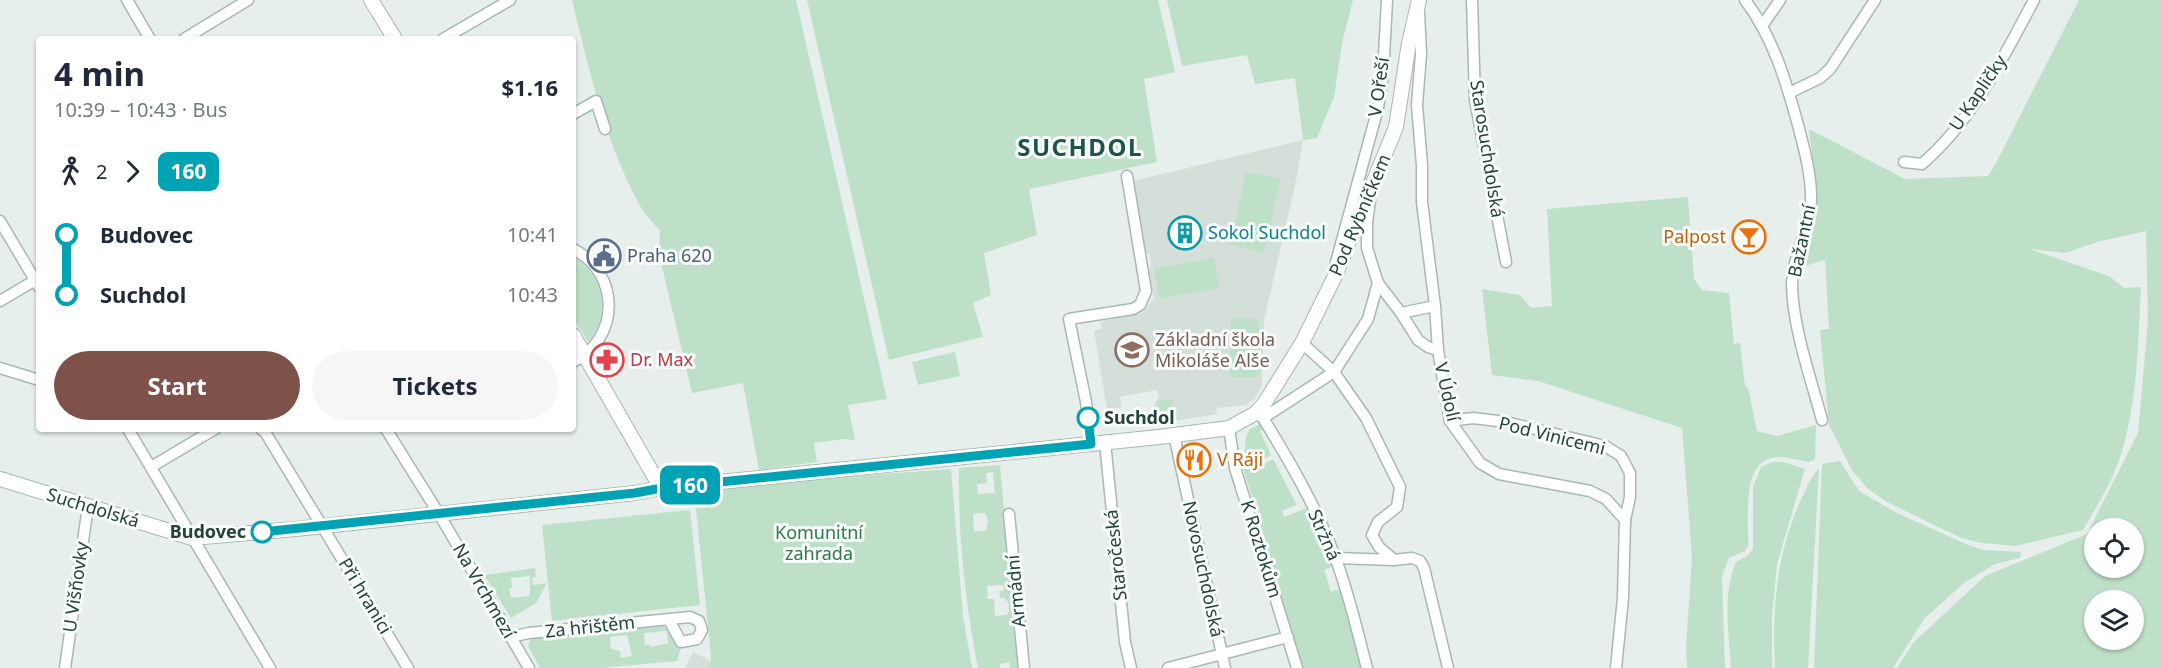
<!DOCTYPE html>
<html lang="en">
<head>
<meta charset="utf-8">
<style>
	body { margin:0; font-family:"Noto Sans",sans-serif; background:#f6f6f7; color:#1f2937; height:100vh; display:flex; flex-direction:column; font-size:22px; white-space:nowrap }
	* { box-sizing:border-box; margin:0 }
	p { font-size:20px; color:#747a83 }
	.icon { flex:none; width:33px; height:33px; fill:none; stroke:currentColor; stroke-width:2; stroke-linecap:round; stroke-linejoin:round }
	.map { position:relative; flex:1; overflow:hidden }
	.side { position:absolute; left:36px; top:36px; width:540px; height:396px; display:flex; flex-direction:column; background:#fff; border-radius:6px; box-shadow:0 2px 4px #0004 }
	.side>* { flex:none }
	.badge { padding:0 12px; border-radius:9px; font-size:21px; line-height:39px }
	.fabs { position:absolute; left:2084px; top:518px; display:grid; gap:12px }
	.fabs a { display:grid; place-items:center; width:60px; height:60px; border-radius:50%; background:#fff; box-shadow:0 2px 4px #0004; font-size:30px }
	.map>.badge { position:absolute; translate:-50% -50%; box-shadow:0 0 0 3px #fff }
	.legs { display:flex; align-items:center; gap:9px; height:66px; padding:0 18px; font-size:20px }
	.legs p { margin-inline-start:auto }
	.headline { display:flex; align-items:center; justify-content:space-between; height:102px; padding:0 18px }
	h1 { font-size:33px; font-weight:700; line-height:45px }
	.action { display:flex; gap:12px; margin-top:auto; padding:12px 18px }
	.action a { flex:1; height:69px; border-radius:36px; background:#7f5249; color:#fff; font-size:24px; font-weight:700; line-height:69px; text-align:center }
	.action a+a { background:#f6f6f7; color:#1f2937 }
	ul { padding:0 18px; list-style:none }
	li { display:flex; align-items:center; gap:21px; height:60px; font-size:22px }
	li i { display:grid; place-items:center; width:9px; height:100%; margin:0 8px; background:currentColor }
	li i::after { content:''; width:15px; height:15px; margin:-8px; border:4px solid; border-radius:50%; background:#fff }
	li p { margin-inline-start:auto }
	li:first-child i { background:linear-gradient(#0000 50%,currentColor 0) }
	li:last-child i { background:linear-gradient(currentColor 50%,#0000 0) }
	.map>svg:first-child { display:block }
	.built { fill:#d4dfda }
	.green { fill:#bfe0c8; fill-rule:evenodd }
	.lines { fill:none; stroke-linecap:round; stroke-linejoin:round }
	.minor-casing { stroke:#a8b8b2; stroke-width:13 }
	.tertiary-casing { stroke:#a8b8b2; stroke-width:16 }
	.minor { stroke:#fff; stroke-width:10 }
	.tertiary { stroke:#fff; stroke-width:14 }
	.line-1-casing { stroke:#fff; stroke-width:14 }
	.line-1 { stroke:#00a3b4; stroke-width:9 }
	.stop-1-dot { fill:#fff; stroke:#00a3b4; stroke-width:3 }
	.labels { text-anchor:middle; stroke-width:6; stroke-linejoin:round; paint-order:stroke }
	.street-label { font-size:18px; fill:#24423a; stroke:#f7fbf9 }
	.culture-label { font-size:18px; fill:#0d838f; stroke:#f7fbf9; text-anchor:start }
	.food-label { font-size:18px; fill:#c56008; stroke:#f7fbf9; text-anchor:end }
	.service-label { font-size:18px; fill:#4e5e75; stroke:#f7fbf9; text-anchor:start }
	.education-label { font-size:18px; fill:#785e54; stroke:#f7fbf9; text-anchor:start }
	.health-label { font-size:18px; fill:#be3a42; stroke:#f7fbf9; text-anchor:start }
	.stop-label { font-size:18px; font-weight:bold; fill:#24423a; stroke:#f7fbf9; text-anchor:start }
	.park-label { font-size:18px; fill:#2d7a4b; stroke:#f7fbf9 }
	.district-label { font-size:24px; font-weight:bold; letter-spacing:1.5px; fill:#1f5548; stroke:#f7fbf9 }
</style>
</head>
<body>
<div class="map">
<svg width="2162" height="668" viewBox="0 0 2162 668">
	<rect width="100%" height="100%" fill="#e6efeb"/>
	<g class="built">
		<path d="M1303,140L1296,181L1264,320L1262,385L1255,399L1245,405L1216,408L1217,414L1159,424L1152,423L1150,413L1159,396L1157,390L1120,397L1122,407L1107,410L1094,331L1102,328L1100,322L1138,313L1141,314L1154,299L1149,269L1151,265L1150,255L1146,253L1133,181Z"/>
		<path d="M693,652L711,661L708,668H685Z"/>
	</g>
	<g class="green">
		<path d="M572,0H796L887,399L848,405L855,440L844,439L814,443L817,462L759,470L743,383L692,393L659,254L660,231C653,222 643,213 638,202C604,138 589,69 572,0Z"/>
		<path d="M807,0H1158L1175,72L1144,79L1157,162L1029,189L1037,235L984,253L991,295L973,303L983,337L889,360Z"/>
		<path d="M1167,0H1353L1342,43L1334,97L1317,138L1303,140L1295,78L1255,84L1247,55L1182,66Z"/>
		<path d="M2079,0H2162V668H1897L1914,642L1985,576L2087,534L2138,433L2148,321L2146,231L2097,242L2066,253L2029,249L2109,276L2124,288L2141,287C2138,342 2138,398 2122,451C2114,479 2098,504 2083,530L2015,546L1982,543L1961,538L1936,526L1887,502L1868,489L1852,470L1829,425L1820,330L1829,329L1825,260L1805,266L1817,200L1809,129L1905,179L1988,176L1996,163ZM2094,528H2133V567H2094ZM2094,600H2133V639H2094Z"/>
		<path d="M1246,172L1281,179L1264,253L1230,245Z"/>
		<path d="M1688,197L1694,279L1702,290L1729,293L1734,344L1740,343L1745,386L1748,388L1757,431L1777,436L1816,425L1815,459L1809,462C1797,460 1783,455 1772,458C1741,464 1749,522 1748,546L1745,551L1729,558L1722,576L1725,668H1687L1686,647L1692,557L1682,428L1538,381L1492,375L1482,289L1520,295L1531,308L1552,306L1547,209Z"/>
		<path d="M573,257C604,275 612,315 588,342L573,317Z"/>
		<path d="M1214,258L1219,289L1159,298L1154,268Z"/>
		<path d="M1231,318L1259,319V377H1230Z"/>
		<path d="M955,352L960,376L918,385L912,362Z"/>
		<path d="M1172,399L1175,417L1160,420L1156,401Z"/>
		<path d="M1260,424L1264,425L1266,427L1260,431L1271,455L1258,462L1259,464L1256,466L1257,468L1273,459L1297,505L1282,511L1284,517L1309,507L1333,566L1324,570L1331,592L1340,589L1362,668H1297L1272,562L1243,468L1246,437L1250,429Z"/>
		<path d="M1840,461L1859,491L1895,512L1968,545L1984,550L2021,552L2020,558L1995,564L1964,583L1924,619L1893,668H1814L1822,464Z"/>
		<path d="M1772,462H1783L1805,469L1777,564L1772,616V668H1731C1729,633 1722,596 1736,562L1747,556L1753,549V487L1761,467Z"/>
		<path d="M1000,465L1018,668H1010L1009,662L1000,664V668H978C965,601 958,536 959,468ZM993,472L995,493L978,494L977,484L987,483L986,473ZM985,513L988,520L986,531L974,532L973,514ZM1003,585L1004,591H999L1000,598H1005L1006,601H1008L1009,611L1007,615L995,616L994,599H988L987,586Z"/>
		<path d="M1819,468L1808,668H1775C1772,609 1776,554 1801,500C1806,489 1811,477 1819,468Z"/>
		<path d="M951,469L963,616L972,668H708L711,661L710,646L694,491L762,483Z"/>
		<path d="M690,510L700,605L552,621L542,525Z"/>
		<path d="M535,568L536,577L532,578L533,585L547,583L536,603L511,618L484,575ZM530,576V596L511,598L509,589L512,588L511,578Z"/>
		<path d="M662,625C671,630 672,642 681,648L677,661L600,668H540L528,646L531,639ZM667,631L668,643L651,647L650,645H645L644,633ZM627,635L632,656L621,658L620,651L611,649L610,637Z"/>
	</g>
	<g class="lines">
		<defs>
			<g id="minor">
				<path d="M127,0L150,39"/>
				<path d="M1472,0L1475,100L1506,262"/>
				<path d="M1745,0C1773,37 1786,81 1798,125C1804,148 1811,173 1811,197C1811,228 1792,256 1792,286C1793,328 1811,379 1822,420"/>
				<path d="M1419,13L1421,54L1417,105L1422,165V202L1435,306L1438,350L1450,421L1480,463L1499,474L1590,491L1606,499L1625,520L1623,598L1616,668"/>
				<path d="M1762,26L1780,0"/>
				<path d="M184,39L248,0"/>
				<path d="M443,39L510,0"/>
				<path d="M1789,93L1820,78L1830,69L1875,0"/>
				<path d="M573,114L596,101L605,129"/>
				<path d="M1904,162L1922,164C1973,120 2003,58 2034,0"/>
				<path d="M0,221L39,287"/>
				<path d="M573,249C621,273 620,339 573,362"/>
				<path d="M1335,266L1378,108L1383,75L1387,0"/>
				<path d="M1378,283L1401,313L1418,340L1428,347L1438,350"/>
				<path d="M0,301L39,278"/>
				<path d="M1401,313L1435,306"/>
				<path d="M1302,343L1334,372L1366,418L1400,487L1397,507L1378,522L1372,535L1379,547L1394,560"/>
				<path d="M0,368L39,380"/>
				<path d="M1258,414L1263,418C1290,462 1317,508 1335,557C1349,593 1357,631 1367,668"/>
				<path d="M1263,418L1334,372L1368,319L1378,283L1367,248V222L1370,200"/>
				<path d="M1450,421L1473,418L1506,422L1605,446L1621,456L1630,473V497L1625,520"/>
				<path d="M1229,428L1235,468L1297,668"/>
				<path d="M128,429L270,668"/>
				<path d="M261,429L265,432L408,668"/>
				<path d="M386,429L439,514L529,668"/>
				<path d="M1174,435L1225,668"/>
				<path d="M1105,442L1125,642L1131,668"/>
				<path d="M1091,444L1086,402L1069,319L1133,309L1140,305L1146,291L1127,176"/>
				<path d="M151,467L215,429"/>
				<path d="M1009,514L1024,668"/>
				<path d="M1336,558L1394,560L1412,558L1420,561L1424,568L1448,668"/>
				<path d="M510,637L529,633L690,617L699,621L702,630L697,639L681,642L669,620"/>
				<path d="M65,668L88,506"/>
				<path d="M1168,668L1288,637"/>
			</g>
			<g id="tertiary">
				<path d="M371,0L395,39"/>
				<path d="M573,335L661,488"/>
				<path d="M0,479L192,538L296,529L635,493L661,488L1159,437L1229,428L1256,413L1264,404L1302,343L1335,276L1396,127L1409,43L1419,0"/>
			</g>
		</defs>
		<use href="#minor" class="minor-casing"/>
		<use href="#tertiary" class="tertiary-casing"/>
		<use href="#minor" class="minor"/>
		<use href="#tertiary" class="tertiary"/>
	</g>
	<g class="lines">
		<defs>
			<path id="line-1" d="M262,532L635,493L662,488L1091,444L1088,418"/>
		</defs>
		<use href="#line-1" class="line-1-casing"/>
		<use href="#line-1" class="line-1"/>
	</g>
	<defs>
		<symbol id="building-ring" viewBox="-11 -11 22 22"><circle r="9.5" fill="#f7fbf9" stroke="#0f9aa8" stroke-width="1.5"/><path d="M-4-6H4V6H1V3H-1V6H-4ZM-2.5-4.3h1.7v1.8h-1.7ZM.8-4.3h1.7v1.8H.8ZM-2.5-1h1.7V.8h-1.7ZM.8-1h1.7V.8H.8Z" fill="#0f9aa8"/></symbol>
		<symbol id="bar-ring" viewBox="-11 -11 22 22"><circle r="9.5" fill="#f7fbf9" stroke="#e8710a" stroke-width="1.5"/><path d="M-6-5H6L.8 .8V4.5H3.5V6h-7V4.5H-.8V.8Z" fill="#e8710a"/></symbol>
		<symbol id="civic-ring" viewBox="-11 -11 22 22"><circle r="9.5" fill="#f7fbf9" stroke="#5c6f8a" stroke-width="1.5"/><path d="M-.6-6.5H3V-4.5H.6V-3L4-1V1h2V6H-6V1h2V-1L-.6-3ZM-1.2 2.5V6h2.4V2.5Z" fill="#5c6f8a"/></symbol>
		<symbol id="school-ring" viewBox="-11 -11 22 22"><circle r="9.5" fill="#f7fbf9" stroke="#8d6e63" stroke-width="1.5"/><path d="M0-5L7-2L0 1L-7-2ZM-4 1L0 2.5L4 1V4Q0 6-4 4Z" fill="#8d6e63"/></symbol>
		<symbol id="pharmacy-ring" viewBox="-11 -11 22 22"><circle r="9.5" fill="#f7fbf9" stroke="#e0444e" stroke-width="1.5"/><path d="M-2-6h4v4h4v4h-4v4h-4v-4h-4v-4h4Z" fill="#e0444e"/></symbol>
		<symbol id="restaurant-ring" viewBox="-11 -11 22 22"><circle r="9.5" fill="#f7fbf9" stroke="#e8710a" stroke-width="1.5"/><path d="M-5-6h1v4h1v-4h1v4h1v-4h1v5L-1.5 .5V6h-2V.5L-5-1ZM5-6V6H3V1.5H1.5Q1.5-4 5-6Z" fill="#e8710a"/></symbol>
	</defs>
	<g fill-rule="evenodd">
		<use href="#building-ring" x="1166" y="214" width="38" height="38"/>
		<use href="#bar-ring" x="1730" y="218" width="38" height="38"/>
		<use href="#civic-ring" x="585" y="237" width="38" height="38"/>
		<use href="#school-ring" x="1113" y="331" width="38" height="38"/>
		<use href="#pharmacy-ring" x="588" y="341" width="38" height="38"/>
		<use href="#restaurant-ring" x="1175" y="441" width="38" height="38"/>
	</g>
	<g class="stop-1-dot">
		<circle cx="1088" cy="418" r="10"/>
		<circle cx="262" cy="532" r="10"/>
	</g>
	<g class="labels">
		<g class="street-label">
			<text transform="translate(1379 87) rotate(-82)" y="6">V Ořeší</text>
			<text transform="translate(1978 93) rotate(-56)" y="6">U Kapličky</text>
			<text transform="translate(1487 149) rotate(81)" y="6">Starosuchdolská</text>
			<text transform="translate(1360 215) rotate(-67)" y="6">Pod Rybníčkem</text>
			<text transform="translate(1802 241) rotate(-78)" y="6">Bažantní</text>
			<text transform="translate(1447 392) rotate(77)" y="6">V Údolí</text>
			<text transform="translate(1552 436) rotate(14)" y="6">Pod Vinicemi</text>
			<text transform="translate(93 508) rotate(17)" y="6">Suchdolská</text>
			<text transform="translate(1324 535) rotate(66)" y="6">Stržná</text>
			<text transform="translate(1261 549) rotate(73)" y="6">K Roztokům</text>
			<text transform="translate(1116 555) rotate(-96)" y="6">Staročeská</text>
			<text transform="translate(1203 569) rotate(78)" y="6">Novosuchdolská</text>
			<text transform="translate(76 587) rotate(-82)" y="6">U Višňovky</text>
			<text transform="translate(484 591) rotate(60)" y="6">Na Vrchmezí</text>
			<text transform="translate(1016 591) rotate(-95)" y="6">Armádní</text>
			<text transform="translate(365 596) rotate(59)" y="6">Při hranici</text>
			<text transform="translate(590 627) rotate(-6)" y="6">Za hřištěm</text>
		</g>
		<g class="culture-label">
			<text x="1208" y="239">Sokol Suchdol</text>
		</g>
		<g class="food-label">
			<text x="1726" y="243">Palpost</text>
			<text x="1217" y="466" text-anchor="start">V Ráji</text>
		</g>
		<g class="service-label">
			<text x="627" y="262">Praha 620</text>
		</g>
		<g class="education-label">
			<text x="1155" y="346">Základní škola<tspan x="1155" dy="21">Mikoláše Alše</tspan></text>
		</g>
		<g class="health-label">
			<text x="630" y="366">Dr. Max</text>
		</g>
		<g class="stop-label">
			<text x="1104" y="424">Suchdol</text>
			<text x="246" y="538" text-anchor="end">Budovec</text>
		</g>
		<g class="park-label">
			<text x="819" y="539">Komunitní<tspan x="819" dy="21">zahrada</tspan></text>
		</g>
		<g class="district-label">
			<text x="1080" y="156">SUCHDOL</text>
		</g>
	</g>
</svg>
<div class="fabs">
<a><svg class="icon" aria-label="locate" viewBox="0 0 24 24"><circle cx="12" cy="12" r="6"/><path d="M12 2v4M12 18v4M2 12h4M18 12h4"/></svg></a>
<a><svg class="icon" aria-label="layers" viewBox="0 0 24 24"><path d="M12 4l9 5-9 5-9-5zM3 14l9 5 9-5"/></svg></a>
</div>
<b class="badge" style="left:690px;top:485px;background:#00a3b4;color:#fff">160</b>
<section class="side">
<div class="headline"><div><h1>4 min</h1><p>10:39 – 10:43 · Bus</p></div><b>$1.16</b></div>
<div class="legs"><svg class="icon" aria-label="walk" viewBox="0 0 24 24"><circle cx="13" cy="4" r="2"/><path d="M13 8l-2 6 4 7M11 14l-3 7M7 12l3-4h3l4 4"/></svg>2<svg class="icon" aria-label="forward" viewBox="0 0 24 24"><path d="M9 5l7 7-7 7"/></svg><b class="badge" style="background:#00a3b4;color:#fff">160</b></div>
<ul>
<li><i style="color:#00a3b4"></i><b>Budovec</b><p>10:41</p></li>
<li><i style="color:#00a3b4"></i><b>Suchdol</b><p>10:43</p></li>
</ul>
<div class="action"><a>Start</a><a>Tickets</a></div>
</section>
</div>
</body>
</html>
